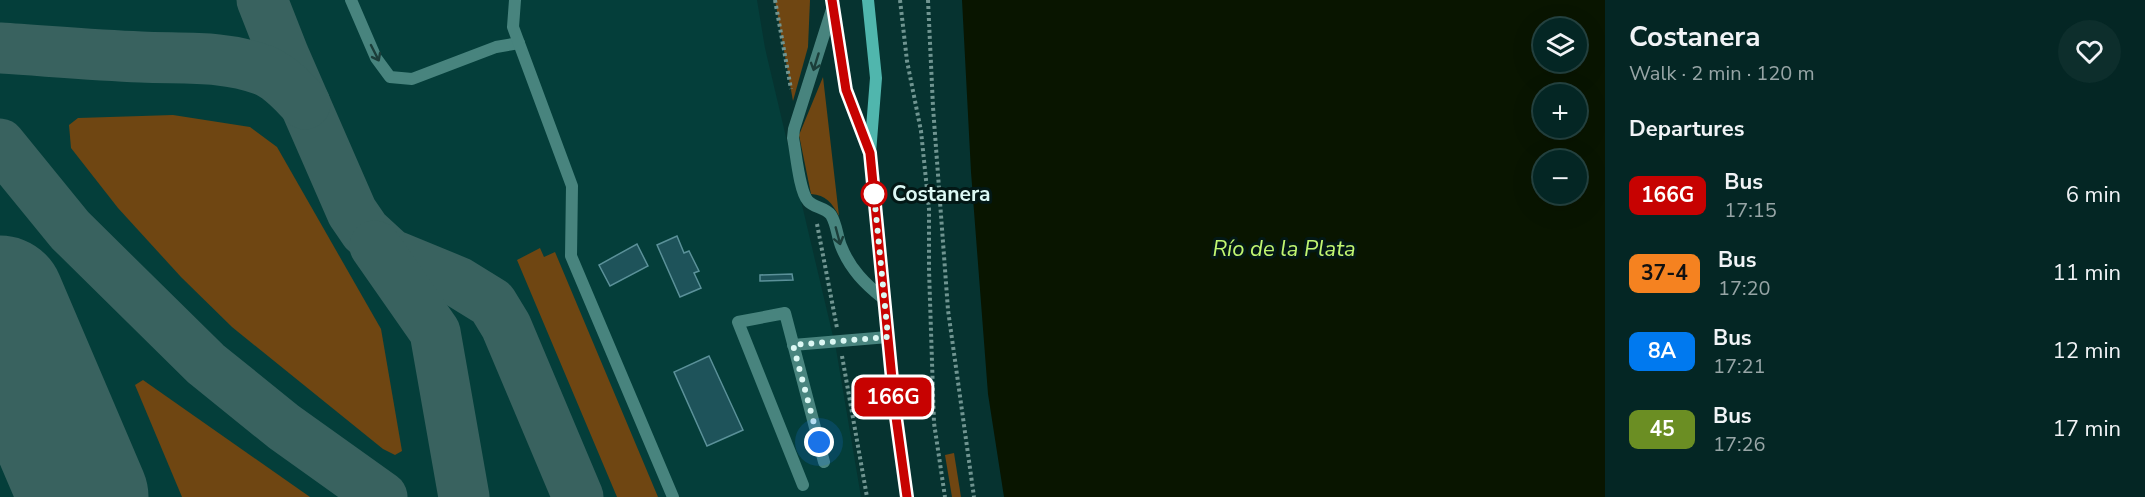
<!DOCTYPE html>
<html lang="en">
<head>
<meta charset="utf-8">
<style>
	body { margin:0; font-family:"Nunito Sans",sans-serif; background:#0d2e2c; color:#f1f3f6; height:100vh; display:flex; flex-direction:column; font-size:22px; white-space:nowrap }
	* { box-sizing:border-box; margin:0 }
	p { font-size:20px; color:#97a5a6 }
	.icon { flex:none; width:33px; height:33px; fill:none; stroke:currentColor; stroke-width:2; stroke-linecap:round; stroke-linejoin:round }
	.map { position:relative; flex:1; overflow:hidden }
	.sheet { display:flex; flex-direction:column; background:#042624; width:540px }
	.sheet>* { flex:none }
	.badge { padding:0 12px; border-radius:9px; font-size:21px; line-height:39px }
	.fabs { position:absolute; left:1533px; top:18px; display:grid; gap:12px }
	.fabs a { display:grid; place-items:center; width:54px; height:54px; border-radius:50%; background:#042624; box-shadow:0 6px 24px #0002,0 0 0 2px #254341; font-size:30px }
	.you { position:absolute; width:30px; height:30px; margin:-15px; border:4px solid #fff; border-radius:50%; background:#1a73e8; box-shadow:0 0 0 9px #1a73e833 }
	.map>.badge { position:absolute; translate:-50% -50%; box-shadow:0 0 0 3px #fff }
	h2 { padding:0 24px; font-size:22px; line-height:54px }
	.round { display:grid; place-items:center; flex:none; width:63px; height:63px; border-radius:32px; background:#0d2e2c }
	.head { display:flex; align-items:center; justify-content:space-between; height:102px; padding:0 24px }
	h1 { font-size:28px; font-weight:700; line-height:45px }
	ul { padding:0; list-style:none }
	li { display:flex; align-items:center; gap:18px; height:78px; padding:0 24px }
	li div { flex:1 }
	li b { display:block; font-size:22px }
	li em { font-style:normal }
	li .badge { min-width:66px; font-weight:700; text-align:center }
	main { display:flex; flex:1; min-height:0 }
	.map>svg:first-child { display:block }
	.built { fill:#043e3a }
	.green { fill:#6f4612 }
	.water { fill:#091500; fill-rule:evenodd }
	.lines { fill:none; stroke-linecap:round; stroke-linejoin:round }
	.taxiway { stroke:#39625f; stroke-width:51 }
	.runway { stroke:#39625f; stroke-width:129 }
	.building { fill:#1e535a; stroke:#5b9199; stroke-width:1.5 }
	.path { stroke:#709591; stroke-width:4; stroke-dasharray:3 3; stroke-linecap:butt }
	.service { stroke:#48847e; stroke-width:12 }
	.secondary { stroke:#50b6ad; stroke-width:12 }
	.oneway { stroke:#1b3e3a }
	.line-casing { stroke:#fff; stroke-width:14 }
	.line { stroke:#c70201; stroke-width:9 }
	.walk { stroke:#dcf8f4; stroke-width:6; stroke-dasharray:0 10.8 }
	.stop-dot { fill:#fff; stroke:#c70201; stroke-width:3 }
	.labels { text-anchor:middle; stroke-width:6; stroke-linejoin:round; paint-order:stroke }
	.stop-label { font-size:21px; font-weight:bold; fill:#dcf8f4; stroke:#031816; text-anchor:start }
	.water-label { font-size:22px; font-style:italic; fill:#c1f671; stroke:#031816 }
</style>
</head>
<body>
<main>
<div class="map">
<svg width="1605" height="497" viewBox="0 0 1605 497">
	<rect width="100%" height="100%" fill="#063330"/>
	<path class="built" d="M0,0H757L765,48L836,349L861,497H0Z"/>
	<g class="green">
		<path d="M775,0H810L808,47L793,101Z"/>
		<path d="M823,77L839,216C832,203 826,195 811,194L799,135Z"/>
		<path d="M173,115L250,127L277,147L381,329L402,451L395,455L383,449L232,327L181,277L118,208L71,148L69,125L78,118Z"/>
		<path d="M540,248L544,257L555,252L658,497H617L517,260Z"/>
		<path d="M143,380L310,497H182L135,385Z"/>
		<path d="M954,453L961,497H952L945,455Z"/>
	</g>
	<path class="water" d="M962,0H1605V497H1004L988,394L971,172ZM1544,28H1576V62H1544ZM1544,94H1576V128H1544ZM1544,160H1576V194H1544Z"/>
	<g class="lines">
		<g class="taxiway">
			<path d="M262,0L284,56L352,212L365,231L390,254L458,282L492,303L506,326L578,497"/>
			<path d="M0,48C47,51 94,55 141,57C182,59 224,55 263,70C280,76 293,92 305,104"/>
			<path d="M0,144L70,230L206,364L284,427L382,497"/>
			<path d="M375,246L435,332L464,497"/>
		</g>
		<path class="runway" d="M0,300L84,497"/>
	</g>
	<g class="building">
		<path d="M677,236L684,253L689,251L699,271L694,273L701,288L680,297L657,245Z"/>
		<path d="M637,244L648,266L610,286L599,265Z"/>
		<path d="M792,274L793,280L760,281V275Z"/>
		<path d="M709,356L743,430L707,446L674,372Z"/>
	</g>
	<g class="lines">
		<g class="path">
			<path d="M775,0L791,89"/>
			<path d="M900,0L907,61L921,131L929,209V270L934,423L945,497"/>
			<path d="M928,0L933,107L948,310L974,497"/>
			<path d="M817,224L837,328"/>
			<path d="M842,356L867,497"/>
		</g>
		<g class="service">
			<path d="M351,0L376,58L390,77L412,79L496,47L519,43"/>
			<path d="M515,0L513,27L572,186L571,256L673,497"/>
			<path d="M833,6L794,129L793,138C796,152 799,191 808,201C814,208 825,207 831,215C837,225 837,236 841,246C850,269 865,284 884,299"/>
			<path d="M793,345L888,337"/>
			<path d="M803,485L738,322L785,313L824,462"/>
		</g>
		<g class="secondary">
			<path d="M832,0L846,90L869,149"/>
			<path d="M868,0L876,78L870,153L897,427L907,497"/>
		</g>
	</g>
	<defs><path id="oneway-shaft" d="M-6 0H5M1.5-3L5.5 0L1.5 3" fill="none" stroke-width="1.6" stroke-linecap="round" stroke-linejoin="round" transform="scale(1.5)"/></defs>
	<g class="oneway">
		<use href="#oneway-shaft" transform="translate(375 53) rotate(63)"/>
		<use href="#oneway-shaft" transform="translate(816 62) rotate(107)"/>
		<use href="#oneway-shaft" transform="translate(838 236) rotate(75)"/>
	</g>
	<g class="lines">
		<defs>
			<path id="line" d="M832,0L846,90L870,153L895,410L907,497"/>
		</defs>
		<use href="#line" class="line-casing"/>
		<use href="#line" class="line"/>
		<path class="walk" d="M819,442L793,345L888,337L874,194"/>
	</g>
	<circle class="stop-dot" cx="874" cy="194" r="12"/>
	<g class="labels">
		<g class="stop-label">
			<text x="892" y="201">Costanera</text>
		</g>
		<g class="water-label">
			<text x="1284" y="256">Río de la Plata</text>
		</g>
	</g>
</svg>
<div class="fabs">
<a><svg class="icon" aria-label="layers" viewBox="0 0 24 24"><path d="M12 4l9 5-9 5-9-5zM3 14l9 5 9-5"/></svg></a>
<a>+</a>
<a>−</a>
</div>
<div class="you" style="left:819px;top:442px"></div>
<b class="badge" style="left:893px;top:397px;background:#c70201;color:#fff">166G</b>
</div>
<section class="sheet">
<div class="head"><div><h1>Costanera</h1><p>Walk · 2 min · 120 m</p></div><a class="round"><svg class="icon" aria-label="heart" viewBox="0 0 24 24"><path d="M12 20l-8-8c-3-5 5-10 8-4 3-6 11-1 8 4z"/></svg></a></div>
<h2>Departures</h2>
<ul>
<li><span class="badge" style="background:#c70201;color:#fff">166G</span><div><b>Bus</b><p>17:15</p></div><em>6 min</em></li>
<li><span class="badge" style="background:#f58220;color:#111">37-4</span><div><b>Bus</b><p>17:20</p></div><em>11 min</em></li>
<li><span class="badge" style="background:#0079ef;color:#fff">8A</span><div><b>Bus</b><p>17:21</p></div><em>12 min</em></li>
<li><span class="badge" style="background:#6b8e23;color:#fff">45</span><div><b>Bus</b><p>17:26</p></div><em>17 min</em></li>
</ul>
</section>
</main>
</body>
</html>
